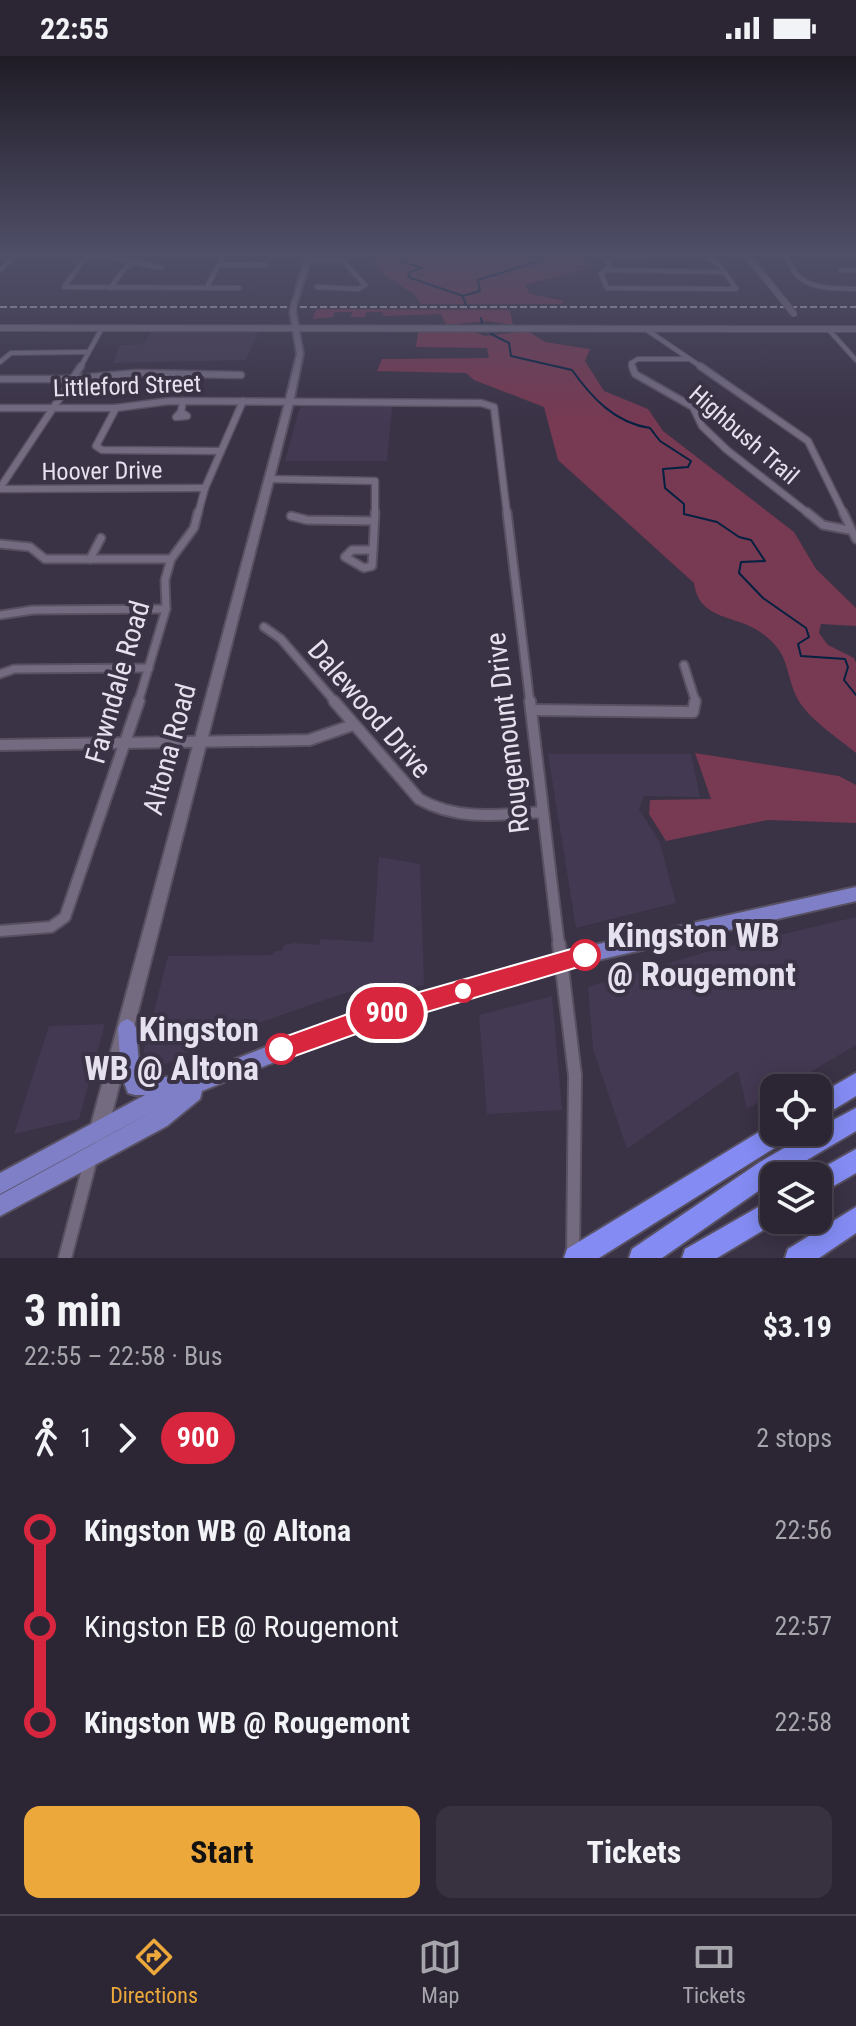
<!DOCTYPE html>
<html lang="en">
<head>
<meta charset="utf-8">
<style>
	body { margin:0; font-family:"Roboto Condensed",sans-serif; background:#383240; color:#f1f3f6; height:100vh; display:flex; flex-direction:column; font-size:30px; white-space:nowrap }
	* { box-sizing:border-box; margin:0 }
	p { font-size:26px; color:#a6a5ac }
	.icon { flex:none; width:44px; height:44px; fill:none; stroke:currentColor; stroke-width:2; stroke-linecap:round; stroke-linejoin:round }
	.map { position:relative; height:1202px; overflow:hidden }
	.sheet { display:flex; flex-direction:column; background:#2c2634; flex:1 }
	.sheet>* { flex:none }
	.badge { padding:0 16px; border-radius:26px; font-size:28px; line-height:52px }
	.controls { position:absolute; left:760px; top:1018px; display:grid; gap:16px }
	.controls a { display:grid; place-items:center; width:72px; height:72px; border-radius:16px; background:#2c2634; box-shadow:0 4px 20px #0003,0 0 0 2px #48434f; font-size:40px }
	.map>.badge { position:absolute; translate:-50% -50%; box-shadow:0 0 0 4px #fff }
	.legs { display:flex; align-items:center; gap:12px; height:88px; padding:0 24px; font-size:26px }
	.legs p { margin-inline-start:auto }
	.head { display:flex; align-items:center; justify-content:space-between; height:136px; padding:0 24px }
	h1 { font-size:44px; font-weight:700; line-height:60px }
	.primary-button { display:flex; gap:16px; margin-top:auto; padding:16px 24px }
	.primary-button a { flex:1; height:92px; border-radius:16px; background:#eda83c; color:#111; font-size:32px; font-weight:700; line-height:92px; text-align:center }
	.primary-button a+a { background:#383240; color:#f1f3f6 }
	ul { padding:0 24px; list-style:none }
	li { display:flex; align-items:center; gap:28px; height:96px; font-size:30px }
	li i { display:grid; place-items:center; width:12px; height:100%; margin:0 10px; background:currentColor }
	li i::after { content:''; width:20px; height:20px; margin:-10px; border:6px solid; border-radius:50%; background:#2c2634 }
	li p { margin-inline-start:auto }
	li:first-child i { background:linear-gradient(#0000 50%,currentColor 0) }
	li:last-child i { background:linear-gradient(currentColor 50%,#0000 0) }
	.status { display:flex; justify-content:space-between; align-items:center; height:56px; padding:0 40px; background:#2c2634; direction:ltr }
	.status svg { height:22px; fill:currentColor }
	.tab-bar { display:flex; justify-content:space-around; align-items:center; height:112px; border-top:2px solid #48434f; background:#2c2634; font-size:22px; color:#a6a5ac }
	.tab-bar a { display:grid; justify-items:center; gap:4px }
	.tab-bar .selected { color:#eda83c }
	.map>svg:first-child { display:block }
	.built { fill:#443952 }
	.green { fill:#783952 }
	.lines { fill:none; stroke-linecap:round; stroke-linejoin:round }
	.stream { stroke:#032141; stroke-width:2 }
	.minor-far4-casing { stroke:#585162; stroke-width:6 }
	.minor-far3-casing { stroke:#585162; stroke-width:9 }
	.minor-far2-casing { stroke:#585162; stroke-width:11 }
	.minor-far1-casing { stroke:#585162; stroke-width:14 }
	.minor-casing { stroke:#585162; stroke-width:16 }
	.tertiary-casing { stroke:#585162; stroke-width:8 }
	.secondary-casing { stroke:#585162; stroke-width:4 }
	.primary-casing { stroke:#585162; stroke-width:4 }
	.motorway-casing { stroke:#585162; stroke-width:4 }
	.minor-far4 { stroke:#746b81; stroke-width:4 }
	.minor-far3 { stroke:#746b81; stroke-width:6 }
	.minor-far2 { stroke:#746b81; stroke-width:7 }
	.minor-far1 { stroke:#746b81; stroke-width:10 }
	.minor { stroke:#746b81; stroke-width:12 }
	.tertiary { stroke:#746b81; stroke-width:6 }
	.secondary { fill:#746b81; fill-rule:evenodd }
	.primary { fill:#7e7fc6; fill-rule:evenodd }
	.motorway { fill:#848cf4; fill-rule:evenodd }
	.rail { stroke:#c9c3d1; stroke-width:2; stroke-dasharray:7 3; stroke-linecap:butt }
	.tertiary-bridge-casing { stroke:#585162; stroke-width:8; stroke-linecap:butt }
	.secondary-bridge-casing { stroke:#585162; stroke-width:8; stroke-linecap:butt }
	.tertiary-bridge { stroke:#746b81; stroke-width:6 }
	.secondary-bridge { stroke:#746b81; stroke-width:6 }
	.line-1 { fill:#d7263d; stroke:#fff; stroke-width:2 }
	.stop-1-dot { fill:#fff; stroke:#d7263d; stroke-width:4 }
	.labels { text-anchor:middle; stroke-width:8; stroke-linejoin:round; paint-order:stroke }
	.far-street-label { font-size:24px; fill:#e6e1ee; stroke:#3a3245 }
	.street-label { font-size:28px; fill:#e6e1ee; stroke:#3a3245 }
	.near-stop-label { font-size:34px; font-weight:bold; fill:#e6e1ee; stroke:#3a3245; text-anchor:start }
</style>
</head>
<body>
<div class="status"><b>22:55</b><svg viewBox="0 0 49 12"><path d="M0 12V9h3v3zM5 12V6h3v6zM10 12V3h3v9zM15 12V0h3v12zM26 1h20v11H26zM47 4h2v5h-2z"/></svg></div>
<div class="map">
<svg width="856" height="1202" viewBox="0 0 856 1202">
	<rect width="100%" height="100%" fill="#3a3245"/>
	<g class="built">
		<path d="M152,275H259L246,304L113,307L120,289L144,288Z"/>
		<path d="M392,350L387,405H285L299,354L303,351Z"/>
		<path d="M548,698H691L700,741L644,740L639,753L660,787L676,847L576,872Z"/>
		<path d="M379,801L420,808L424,929L378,937L370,930L330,942L216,982L162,1010L143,998L168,900L273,899L274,895H282L284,889L294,887L319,889L320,883L373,886Z"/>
		<path d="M856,861V989L783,1032H774V1037L747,1053L738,1015L627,1093L593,993L588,931L710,895Z"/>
		<path d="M552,940L562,1054L487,1058L479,959Z"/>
		<path d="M105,968L79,1063L14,1078L49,970Z"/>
	</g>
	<g class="green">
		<path d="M369,198H573L588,208L583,214L525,229L530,238L565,245L561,248H421L414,238L384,219Z"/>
		<path d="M316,253L510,254L513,269L486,265L446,269L441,258L384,260L382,256H366L365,261H351L352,256H335L333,261L313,263Z"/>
		<path d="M470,274L485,280L528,275L545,286L590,293L585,305L604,335L648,353L663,375L794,476L816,513L856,552V570L821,568L819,577L828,589L854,602L856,607V697C837,681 809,664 797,642C784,615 791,599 763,578C738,558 699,566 694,527L558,404L544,351L474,324L466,317L377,315L382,303L489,302L487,292L416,291L418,276Z"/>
		<path d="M695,697L839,720L856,729V767L768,764L666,785L649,758L650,744L711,743Z"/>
	</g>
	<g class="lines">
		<g class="stream">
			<path d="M395,198L401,205L422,212L410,216L408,221L463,240L480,235L478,224L549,202L548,198"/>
			<path d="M463,241L466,249"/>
			<path d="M481,262L482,267"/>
			<path d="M491,278L509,287L511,300L572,314C592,342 615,367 650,372L660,385L691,405L688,411L663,413L665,432L684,448V458L717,466L739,481L751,484L765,505L741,506L739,517L763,542L806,572L809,581L798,588L801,600L845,603L848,611L844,624L856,639"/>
		</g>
		<defs>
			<g id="minor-far4">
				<path d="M88,198L64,231L239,232"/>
				<path d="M602,198L610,210L601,218L607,232L736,233L721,211L702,198"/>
				<path d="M786,198C796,234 824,232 856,233"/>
				<path d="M603,199L690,198"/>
				<path d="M87,201H112L162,212"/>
				<path d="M307,205L342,204L365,229L358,233L317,231"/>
				<path d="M219,209H266"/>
				<path d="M0,214L17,198"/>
				<path d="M607,214L725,216"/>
				<path d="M841,214H856"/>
				<path d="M207,231L224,198"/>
				<path d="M110,232L125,212L134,207"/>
				<path d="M644,272L703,312"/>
				<path d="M828,273L856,304"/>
				<path d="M0,306L11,297L87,296"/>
				<path d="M80,312L102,272"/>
				<path d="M633,312L631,307L638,303H689"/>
			</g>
			<g id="minor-far3">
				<path d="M632,310L635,318L693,351L702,370L727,394L809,458"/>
				<path d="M700,310L808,385L844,458"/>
				<path d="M0,323H67L137,317L241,319"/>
				<path d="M0,352H116L169,345L481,347L494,351L507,458"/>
				<path d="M116,352L96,390L102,394L219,395"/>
				<path d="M181,356L187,360L176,361Z"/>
				<path d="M181,356L183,345"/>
				<path d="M268,423L375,425V458"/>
				<path d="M0,432L81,310"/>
				<path d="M0,433L205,432"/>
				<path d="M198,458L205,432L243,345"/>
			</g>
			<g id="minor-far2">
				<path d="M507,456L530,647"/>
				<path d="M807,456L823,469L849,474"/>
				<path d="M843,456L856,483"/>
				<path d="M291,460L307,464L374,465"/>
				<path d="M0,488L30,491L45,503H171"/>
				<path d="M352,494H373L372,510L364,512L345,501Z"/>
				<path d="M373,494L375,456"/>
				<path d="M90,503L101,482"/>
				<path d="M0,559L33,554L166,553"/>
				<path d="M264,571L281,583L336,647"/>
				<path d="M684,609L696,647"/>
				<path d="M0,618L14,613L149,612"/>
				<path d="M138,647L166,553L165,524L171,503L194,472L198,456"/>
			</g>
			<g id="minor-far1">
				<path d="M334,645L419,743C457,765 500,759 542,756"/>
				<path d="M530,645L559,890"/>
				<path d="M531,654L693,656L695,645"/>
				<path d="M0,689L309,684L353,669"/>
				<path d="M0,875L51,871L65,861L139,645"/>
			</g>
			<g id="minor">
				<path d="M559,888L575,1019L573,1202"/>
				<path d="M65,1202L91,1102"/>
			</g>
			<g id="tertiary">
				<path d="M746,198L783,244"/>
				<path d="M0,272L856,273"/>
			</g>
			<g id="secondary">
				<path d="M306,198H312L297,247L292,248Z"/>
				<path d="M293,254L296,256L303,298L293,347L107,1077L104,1083L98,1086L92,1083L89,1077L285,347L297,298L290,256Z"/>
			</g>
			<path id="primary" d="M856,831V845L585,907L332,983L202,1035L200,1043L167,1070L0,1160V1139L157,1053L0,1138V1117L145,1039H135L128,1037L121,1018L118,972L121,966L127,963L133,966L136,972L140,1021H183L187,1022L332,965L585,891Z"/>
			<g id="motorway">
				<path d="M856,1017V1040L818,1063V1039Z"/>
				<path d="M856,1052V1075L780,1120H774V1124L662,1202H629L632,1193L760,1106L812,1076H818V1072Z"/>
				<path d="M774,1067V1076H790L787,1084L599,1202H564L567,1193Z"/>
				<path d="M856,1093V1117L818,1139V1120L810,1119Z"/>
				<path d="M774,1142V1164H780L717,1202H682L685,1193Z"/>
				<path d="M856,1151V1177L819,1202H785L788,1193Z"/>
			</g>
		</defs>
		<use href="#minor-far4" class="minor-far4-casing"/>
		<use href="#minor-far3" class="minor-far3-casing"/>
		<use href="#minor-far2" class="minor-far2-casing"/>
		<use href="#minor-far1" class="minor-far1-casing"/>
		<use href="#minor" class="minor-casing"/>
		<use href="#tertiary" class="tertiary-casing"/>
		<use href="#secondary" class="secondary-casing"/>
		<use href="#primary" class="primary-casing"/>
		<use href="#motorway" class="motorway-casing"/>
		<use href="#minor-far4" class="minor-far4"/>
		<use href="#minor-far3" class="minor-far3"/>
		<use href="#minor-far2" class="minor-far2"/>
		<use href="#minor-far1" class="minor-far1"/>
		<use href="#minor" class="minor"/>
		<use href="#tertiary" class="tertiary"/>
		<use href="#secondary" class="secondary"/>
		<use href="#primary" class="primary"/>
		<use href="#motorway" class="motorway"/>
		<path class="rail" d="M0,251H856"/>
		<defs>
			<path id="tertiary-bridge" d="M783,244L794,258"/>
			<path id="secondary-bridge" d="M293,256L294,247"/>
		</defs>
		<use href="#tertiary-bridge" class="tertiary-bridge-casing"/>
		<use href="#secondary-bridge" class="secondary-bridge-casing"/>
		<use href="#tertiary-bridge" class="tertiary-bridge"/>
		<use href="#secondary-bridge" class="secondary-bridge"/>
	</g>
	<linearGradient id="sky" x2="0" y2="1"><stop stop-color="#201c26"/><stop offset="0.54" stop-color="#4f4f68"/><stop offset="1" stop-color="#4f4f68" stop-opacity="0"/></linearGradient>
	<rect width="856" height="367" fill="url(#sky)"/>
	<path class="line-1" d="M585,889L593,892L596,899L593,906L585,909L370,973L281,1005L273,1001L270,993L273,985L370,950Z"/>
	<g class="stop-1-dot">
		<circle cx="585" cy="899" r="14"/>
		<circle cx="463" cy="935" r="10"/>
		<circle cx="281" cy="993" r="14"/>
	</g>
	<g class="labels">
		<g class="far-street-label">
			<text transform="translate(127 330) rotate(-2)" y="8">Littleford Street</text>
			<text transform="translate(744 379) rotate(41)" y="8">Highbush Trail</text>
			<text transform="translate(102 415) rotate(-1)" y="8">Hoover Drive</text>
		</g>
		<g class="street-label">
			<text transform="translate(117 626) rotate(-74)" y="10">Fawndale Road</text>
			<text transform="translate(370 653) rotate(49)" y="10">Dalewood Drive</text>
			<text transform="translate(507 677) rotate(-97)" y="10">Rougemount Drive</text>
			<text transform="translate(169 693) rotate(-75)" y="10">Altona Road</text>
		</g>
		<g class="near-stop-label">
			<text x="607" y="891">Kingston WB<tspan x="607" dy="39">@ Rougemont</tspan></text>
			<text x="259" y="985" text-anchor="end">Kingston<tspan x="259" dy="39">WB @ Altona</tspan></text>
		</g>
	</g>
</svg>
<div class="controls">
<a><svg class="icon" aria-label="locate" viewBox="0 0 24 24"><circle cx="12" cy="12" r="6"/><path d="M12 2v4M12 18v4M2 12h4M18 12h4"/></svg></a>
<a><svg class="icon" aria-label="layers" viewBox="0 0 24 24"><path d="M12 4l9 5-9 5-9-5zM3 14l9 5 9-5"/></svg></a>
</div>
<b class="badge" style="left:387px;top:957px;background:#d7263d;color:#fff">900</b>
</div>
<section class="sheet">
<div class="head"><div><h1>3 min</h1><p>22:55 – 22:58 · Bus</p></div><b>$3.19</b></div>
<div class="legs"><svg class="icon" aria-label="walk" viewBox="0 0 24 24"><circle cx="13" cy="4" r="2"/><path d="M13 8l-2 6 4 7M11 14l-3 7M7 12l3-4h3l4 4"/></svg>1<svg class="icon" aria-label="forward" viewBox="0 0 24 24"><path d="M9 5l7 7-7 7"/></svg><b class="badge" style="background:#d7263d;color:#fff">900</b><p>2 stops</p></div>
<ul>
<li><i style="color:#d7263d"></i><b>Kingston WB @ Altona</b><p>22:56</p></li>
<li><i style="color:#d7263d"></i><span>Kingston EB @ Rougemont</span><p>22:57</p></li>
<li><i style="color:#d7263d"></i><b>Kingston WB @ Rougemont</b><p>22:58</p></li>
</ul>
<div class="primary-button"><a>Start</a><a>Tickets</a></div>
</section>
<nav class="tab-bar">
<a class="selected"><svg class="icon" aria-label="directions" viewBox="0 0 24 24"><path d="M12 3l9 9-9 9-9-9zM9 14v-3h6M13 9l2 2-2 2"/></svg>Directions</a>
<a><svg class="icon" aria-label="map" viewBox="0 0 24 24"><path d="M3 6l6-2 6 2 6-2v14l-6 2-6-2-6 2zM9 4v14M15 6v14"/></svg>Map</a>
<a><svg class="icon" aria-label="tickets" viewBox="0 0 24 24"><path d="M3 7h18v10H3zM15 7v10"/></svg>Tickets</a>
</nav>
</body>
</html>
